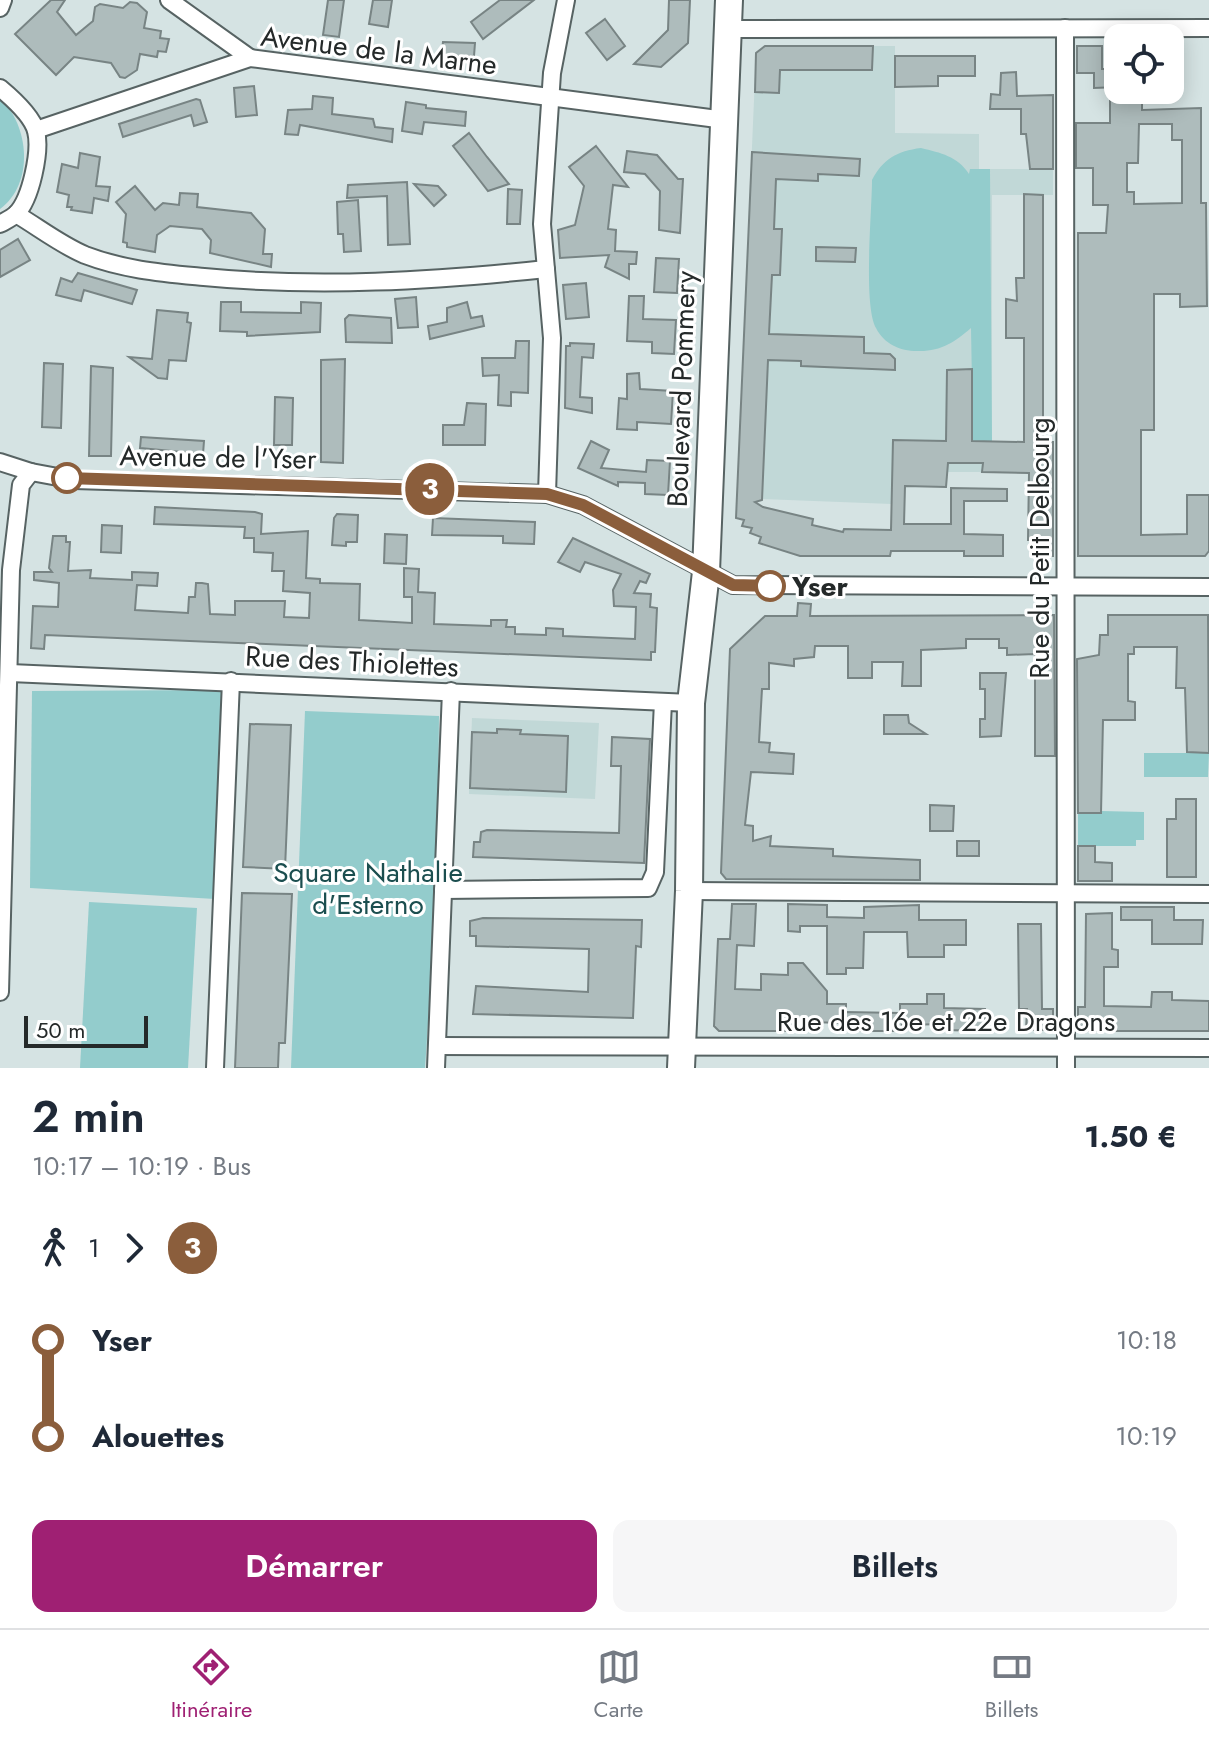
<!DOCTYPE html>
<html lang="fr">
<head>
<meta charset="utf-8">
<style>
	body { margin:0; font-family:Jost,sans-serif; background:#f6f6f7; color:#1f2937; height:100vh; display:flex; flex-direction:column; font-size:30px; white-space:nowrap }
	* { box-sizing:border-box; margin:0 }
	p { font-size:26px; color:#747a83 }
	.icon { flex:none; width:44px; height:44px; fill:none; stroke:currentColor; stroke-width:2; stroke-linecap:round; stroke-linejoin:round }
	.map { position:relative; height:1068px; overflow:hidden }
	.details { display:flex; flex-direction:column; background:#fff; flex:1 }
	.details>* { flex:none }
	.badge { padding:0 16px; border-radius:26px; font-size:28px; line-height:52px }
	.buttons { position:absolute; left:1104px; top:24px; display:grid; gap:16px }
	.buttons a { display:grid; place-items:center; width:80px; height:80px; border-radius:16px; background:#fff; box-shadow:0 4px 20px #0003; font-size:40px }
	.scale { position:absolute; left:24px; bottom:20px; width:124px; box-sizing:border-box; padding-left:8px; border:4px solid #242929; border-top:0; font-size:22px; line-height:28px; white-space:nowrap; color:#242929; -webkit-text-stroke:6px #fff; paint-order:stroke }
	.map>.badge { position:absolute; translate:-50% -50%; box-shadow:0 0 0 4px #fff }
	.legs { display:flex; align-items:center; gap:12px; height:88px; padding:0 32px; font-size:26px }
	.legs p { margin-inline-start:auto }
	.summary { display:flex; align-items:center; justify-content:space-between; height:136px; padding:0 32px }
	h1 { font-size:44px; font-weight:600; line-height:60px }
	.action { display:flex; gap:16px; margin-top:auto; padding:16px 32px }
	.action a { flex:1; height:92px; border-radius:16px; background:#9f2073; color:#fff; font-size:32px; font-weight:600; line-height:92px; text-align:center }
	.action a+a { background:#f6f6f7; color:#1f2937 }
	ul { padding:0 32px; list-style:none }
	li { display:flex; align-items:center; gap:28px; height:96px; font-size:30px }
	li i { display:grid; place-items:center; width:12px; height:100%; margin:0 10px; background:currentColor }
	li i::after { content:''; width:20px; height:20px; margin:-10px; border:6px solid; border-radius:50%; background:#fff }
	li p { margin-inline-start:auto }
	li:first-child i { background:linear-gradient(#0000 50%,currentColor 0) }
	li:last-child i { background:linear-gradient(currentColor 50%,#0000 0) }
	.tabs { display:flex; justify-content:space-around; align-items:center; height:112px; border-top:2px solid #e0e1e3; background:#fff; font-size:22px; color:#747a83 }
	.tabs a { display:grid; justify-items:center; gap:4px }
	.tabs .current { color:#9f2073 }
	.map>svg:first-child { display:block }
	.built { fill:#c1d8d7 }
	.green { fill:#93cccc }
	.building { fill:#aebcbc; stroke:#788484; stroke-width:2; fill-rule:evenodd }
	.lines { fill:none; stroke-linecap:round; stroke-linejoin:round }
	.minor-casing { stroke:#576363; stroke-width:20 }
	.primary-casing { stroke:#576363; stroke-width:30 }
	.minor { stroke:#fff; stroke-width:16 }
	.primary { stroke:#fff; stroke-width:26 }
	.line-1-casing { stroke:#fff; stroke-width:18 }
	.line-1 { stroke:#8b5e3c; stroke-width:12 }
	.stop-1-dot { fill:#fff; stroke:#8b5e3c; stroke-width:4 }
	.labels { text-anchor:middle; stroke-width:6; stroke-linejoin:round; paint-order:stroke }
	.street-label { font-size:28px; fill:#242929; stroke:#fff }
	.stop-label { font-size:28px; font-weight:bold; fill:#242929; stroke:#fff; text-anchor:start }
	.park-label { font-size:28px; fill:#1b4e4f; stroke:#fff }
</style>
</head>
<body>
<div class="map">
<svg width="1209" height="1068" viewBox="0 0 1209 1068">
	<rect width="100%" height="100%" fill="#d5e3e3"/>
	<g class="built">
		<path d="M765,46H895V133L979,134V169H1053V195H992V472H893L892,504L737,498L756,53Z"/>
		<path d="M472,718L599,723L595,799L469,794Z"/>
	</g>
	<g class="green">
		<path d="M0,98C29,125 35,183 0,209Z"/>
		<path d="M921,148C941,153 957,156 969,174L970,169H990L992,442L973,441L971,328C955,342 940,352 917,351C900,351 884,344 876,328C863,304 872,213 872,180C883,159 897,151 921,148Z"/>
		<path d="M223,690L215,899L30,888L32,691Z"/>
		<path d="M305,711L439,716L437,889L425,1068H291Z"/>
		<path d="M1144,753H1209L1208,777H1144Z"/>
		<path d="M1101,811L1144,812V840H1136V846H1078V813Z"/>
		<path d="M89,902L197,908L188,1068H80Z"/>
	</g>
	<g class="building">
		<path d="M51,0H65L57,12L76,35L93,21L95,7L100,4L123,8L130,2L137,3L147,12L144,28L161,31L160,38L169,39L166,52L158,51L157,57L140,54L137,70L125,78L120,77L111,63L74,57L56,75L15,34Z"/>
		<path d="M328,0H344L339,37L323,35Z"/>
		<path d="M373,0H392L388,27L369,24Z"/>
		<path d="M500,0H534L483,39L471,22Z"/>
		<path d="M669,0H690L688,43L661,67L634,64L668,30Z"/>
		<path d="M605,19L625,46L607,60L586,33Z"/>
		<path d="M443,42L475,43L474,56H441Z"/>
		<path d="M765,46H873L872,70H780L779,93L755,92L756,53Z"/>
		<path d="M1077,46H1102V69H1118V87L1094,88V73H1077Z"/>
		<path d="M895,56H975V76H938V86L895,87Z"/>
		<path d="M1016,72L1017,96L1053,95V169H1030L1026,134H1021V109H990L991,94L1000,95L1001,73Z"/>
		<path d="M254,86L257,115L236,117L234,88Z"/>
		<path d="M1110,90H1127V98H1142V110L1201,108V203H1206L1207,306L1180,307V294H1154V430H1141V535L1187,534V495H1209V551L1205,556H1078V233H1106L1108,205H1093V168H1076V123H1110ZM1139,124H1172V140H1182V203L1134,204V192H1127V163H1138Z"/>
		<path d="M313,96L333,98L332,114L373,119L375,127L393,129L392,142L300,125L298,135L285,134L288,110L312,109Z"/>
		<path d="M196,99L200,100L207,122L194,126L191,115L123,137L119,124Z"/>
		<path d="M406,102L426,105V108L466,112L465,126L424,122L422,134L402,131Z"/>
		<path d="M469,133L487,157L509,184L488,191L471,169L453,146Z"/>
		<path d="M596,146L628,187L613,185L608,229L616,230L615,251L637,252L636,264H629V279L605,267L609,255L560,258L558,230L575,225L584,186L569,167Z"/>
		<path d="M627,151L657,155L678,179H683L680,233L659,230L660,191L645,174L624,172Z"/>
		<path d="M752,152L860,159L859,176L818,174V181L776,179L774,229H782L780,275H772L769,334L864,337V353L890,354L895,359V370L801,366V361L768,360L762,500L755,502L763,507L813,519L812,525L843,532L844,529L891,530L893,440L946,441L947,370L972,369V441L1024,442V338H1006V299L1017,301L1016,278H1024V194L1043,195V442H1053V556H1038V540H1028L1029,473L982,472L983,463H948L946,487L905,486L904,524H951V488L1007,489V501H964V534L1003,535V556H964V551H891L890,556H800L759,543L761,537L750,533L752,528L742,526L744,520L736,518Z"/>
		<path d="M80,153L100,157L96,186L110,187L108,201L94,198L92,213L71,210L72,207H67L69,195L57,192L62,164L78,168Z"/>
		<path d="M407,182L410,244L388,245L387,196L347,198L348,185Z"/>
		<path d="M414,184L438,186L446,195L434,206Z"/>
		<path d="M135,186L155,210L163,203L179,205L180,193L198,194L197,207L251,213L265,229L263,254H272L271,267L210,253L211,240L202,229L170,226L157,235L155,252L127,247V243L123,242L126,214L116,202Z"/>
		<path d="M508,189L522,190L520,224H507Z"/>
		<path d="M358,200L361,251L344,252L343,234H338L337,202Z"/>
		<path d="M18,239L30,260L0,277V250Z"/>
		<path d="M816,247L856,248L855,262L816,261Z"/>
		<path d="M656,258L679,259L677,293L654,292Z"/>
		<path d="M78,273L137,290L132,304L84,290L81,301L56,295L61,278L72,282Z"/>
		<path d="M586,283L589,317L566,319L563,285Z"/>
		<path d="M629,296H644L643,319L676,320L674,354L652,353V342L627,341Z"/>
		<path d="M416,297L418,327L398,328L395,299Z"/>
		<path d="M221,302H241V312L301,313V302L321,303L320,332L247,336V332L220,331Z"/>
		<path d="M467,302L471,318L482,316L484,326L430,339L428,326L447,322V308Z"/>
		<path d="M157,310L188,313L187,322L191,323L186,361L169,360L167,379L158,378L129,357L152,359Z"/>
		<path d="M349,315L391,318L392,343L346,342L345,319Z"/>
		<path d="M516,341H529L528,393L511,392V406L498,405L499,375L483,376L482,358H515Z"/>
		<path d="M570,343L594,344L593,358L582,357L580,397L592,398V413L565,408L566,346H570Z"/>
		<path d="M345,359L343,463L321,462V360Z"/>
		<path d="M44,363L63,364L61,428L42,427Z"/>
		<path d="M91,366L113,368L111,456H89Z"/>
		<path d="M639,373L640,389L673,391L671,424L637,422V430L617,429L619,398L627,399V374Z"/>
		<path d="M275,397L293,398L292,445H274Z"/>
		<path d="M467,403L486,404L485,445H443V425H464Z"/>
		<path d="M141,437L204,441L203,454L140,448Z"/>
		<path d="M591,441L609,450L601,468L646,472L647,460L670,461L668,495L645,494V483L618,482V486L578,468Z"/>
		<path d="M155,507L255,512L262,514L261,534L308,531L306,578L320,579V583L360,584L359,620L412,623V597H404V568L419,569L418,592L435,593L434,624L491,626V620H507L506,627H515V634L546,635V628L563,629V636L635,639L636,607L614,606L613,590L621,574L585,562L580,572L558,562L573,538L650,574L646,583L640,581L634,593L651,594L650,607L657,608L655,652H651V660L45,635L44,649L31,648L33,606L58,607L59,583L34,580V572H52L49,568L53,536H66V542H70L68,571L91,570L90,578L132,580V572L158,573L157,586L137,585L135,610L188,613L189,597H195L196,583H202L208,584L210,614L235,615V601H285L284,617L309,618L310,593L283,591L284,571H272L273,553L254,552V538H244L245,527L154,524Z"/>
		<path d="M337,514L358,515L357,542H346V546L332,545L334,518Z"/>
		<path d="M433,518L535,522L534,544L503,543V536L432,535Z"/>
		<path d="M102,525L122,526L121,553L101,552Z"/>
		<path d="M385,534L407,535L406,564L384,563Z"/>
		<path d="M798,603L811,604L810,616L1054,615L1055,756H1035V654L1007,655V648H999V639H966V648L921,650V686H902L903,662H872V678H848V646H815L814,657L794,659V666L769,663V689H762L759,742L770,743L769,752L794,754L793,774L751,772L745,825L753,826V841L771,836L770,846L833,849V856L852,857L920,860V880L726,879L721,873L730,649L765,616H797Z"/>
		<path d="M1108,615H1208L1209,753L1187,752L1185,688H1176L1177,647H1134V654H1128V701L1135,702V720H1103L1101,813H1078L1077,659L1099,655L1100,635H1108Z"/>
		<path d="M980,673H1006L1001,736L980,737V719H985V689H980Z"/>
		<path d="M884,715H908L909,723L926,734H884Z"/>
		<path d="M250,724L291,725L285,869L243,867Z"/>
		<path d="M497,729L521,730L520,734L568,736L566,792L470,788L472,732L497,733Z"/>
		<path d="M612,737L650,739L644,863L473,857L474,842H480L481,832L487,830L619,833L621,766H611Z"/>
		<path d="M1176,799H1196V877H1167V819H1176Z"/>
		<path d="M930,805L954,806L953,831H930Z"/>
		<rect x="957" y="841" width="22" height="15"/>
		<path d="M1078,846H1095V862L1112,863V881H1078Z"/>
		<path d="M242,893L292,894L285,1043H279L278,1068H235Z"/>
		<path d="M732,904H756L754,946L737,945L735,989L761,990V974L788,975V963H803L827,991V1004H846V1023L807,1022V1031H719L714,1026L718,939H730Z"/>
		<path d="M788,904L827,905V917L864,918V907L919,905V920H966V945H944V957H908L907,932H864L863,968H846V974H827V926H800V932L788,931Z"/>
		<path d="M1121,907H1174V920H1203L1202,944H1152V920H1121Z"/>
		<path d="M1112,913V949L1118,950V967H1104V1006L1151,1007L1152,992H1172V1000L1209,1001V1031H1078V1007H1085L1086,914Z"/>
		<path d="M483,918L642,920L641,947L636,946L633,1018L473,1014L476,986L588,992L589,949L476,946V936H470V921Z"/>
		<path d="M1018,924H1041L1042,1009H1053V1030H1026L1027,1009H1019Z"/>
		<path d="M927,994H944V1008L985,1009L986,1031L944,1030V1024L902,1025V1031H846V1012L900,1013V1004H927Z"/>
	</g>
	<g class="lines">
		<defs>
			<g id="minor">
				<path d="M169,0L250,58"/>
				<path d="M0,8L3,0"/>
				<path d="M1065,28L1066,1068"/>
				<path d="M728,29L1209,28"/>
				<path d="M0,88C12,98 32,116 36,131C41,151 31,199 16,214C12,218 5,221 0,224"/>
				<path d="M36,130L250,58L725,120"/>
				<path d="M16,214C38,227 61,245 85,255C124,270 163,273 204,277C318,288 433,281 546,269"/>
				<path d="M0,462L31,472L74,480L547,494L583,505L733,585L1209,587"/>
				<path d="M547,494L552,338L542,224L552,73L566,0"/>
				<path d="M10,673L691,703"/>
				<path d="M443,890L648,888L655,872L663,702"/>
				<path d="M689,891L1209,894"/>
				<path d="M0,992L11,570L21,485L31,472"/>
				<path d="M437,1046L1209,1048"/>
				<path d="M215,1068L231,681"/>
				<path d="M436,1068L451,691"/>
			</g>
			<path id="primary" d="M681,1068L689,891L691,703L706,572L729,0"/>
		</defs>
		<use href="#minor" class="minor-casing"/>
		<use href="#primary" class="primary-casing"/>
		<use href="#minor" class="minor"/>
		<use href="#primary" class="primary"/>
	</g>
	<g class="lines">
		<defs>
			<path id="line-1" d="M67,478L547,494L583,505L733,585L770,586"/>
		</defs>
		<use href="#line-1" class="line-1-casing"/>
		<use href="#line-1" class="line-1"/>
	</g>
	<g class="stop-1-dot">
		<circle cx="67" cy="478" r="14"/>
		<circle cx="770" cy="586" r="14"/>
	</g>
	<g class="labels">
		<g class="street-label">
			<text transform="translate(379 50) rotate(7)" y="10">Avenue de la Marne</text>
			<text transform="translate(681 389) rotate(-88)" y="10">Boulevard Pommery</text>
			<text transform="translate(218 457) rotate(1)" y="10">Avenue de l'Yser</text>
			<text transform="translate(1039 548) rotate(-90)" y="10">Rue du Petit Delbourg</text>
			<text transform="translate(352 661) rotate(3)" y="10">Rue des Thiolettes</text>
			<text x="946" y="1031">Rue des 16e et 22e Dragons</text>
		</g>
		<g class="stop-label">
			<text x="792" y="596">Yser</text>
		</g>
		<g class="park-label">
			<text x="368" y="882">Square Nathalie<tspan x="368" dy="32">d'Esterno</tspan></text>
		</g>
	</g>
</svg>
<div class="buttons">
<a><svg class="icon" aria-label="locate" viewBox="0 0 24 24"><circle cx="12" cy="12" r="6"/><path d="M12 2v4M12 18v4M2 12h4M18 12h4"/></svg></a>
</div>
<div class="scale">50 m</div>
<b class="badge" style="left:430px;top:489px;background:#8b5e3c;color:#fff">3</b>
</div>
<section class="details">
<div class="summary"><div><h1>2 min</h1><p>10:17 – 10:19 · Bus</p></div><b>1.50 €</b></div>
<div class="legs"><svg class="icon" aria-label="walk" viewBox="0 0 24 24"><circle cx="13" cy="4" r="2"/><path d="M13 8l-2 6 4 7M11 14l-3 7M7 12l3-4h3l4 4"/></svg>1<svg class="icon" aria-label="forward" viewBox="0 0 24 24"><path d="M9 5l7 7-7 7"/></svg><b class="badge" style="background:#8b5e3c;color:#fff">3</b></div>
<ul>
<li><i style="color:#8b5e3c"></i><b>Yser</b><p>10:18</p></li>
<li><i style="color:#8b5e3c"></i><b>Alouettes</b><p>10:19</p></li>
</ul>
<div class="action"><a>Démarrer</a><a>Billets</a></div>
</section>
<nav class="tabs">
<a class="current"><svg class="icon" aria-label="directions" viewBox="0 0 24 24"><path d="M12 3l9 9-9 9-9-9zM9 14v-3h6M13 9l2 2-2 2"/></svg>Itinéraire</a>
<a><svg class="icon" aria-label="map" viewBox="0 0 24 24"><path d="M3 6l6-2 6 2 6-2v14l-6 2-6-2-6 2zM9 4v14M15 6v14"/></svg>Carte</a>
<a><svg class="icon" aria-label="tickets" viewBox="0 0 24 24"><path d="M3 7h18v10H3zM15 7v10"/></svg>Billets</a>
</nav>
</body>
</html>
